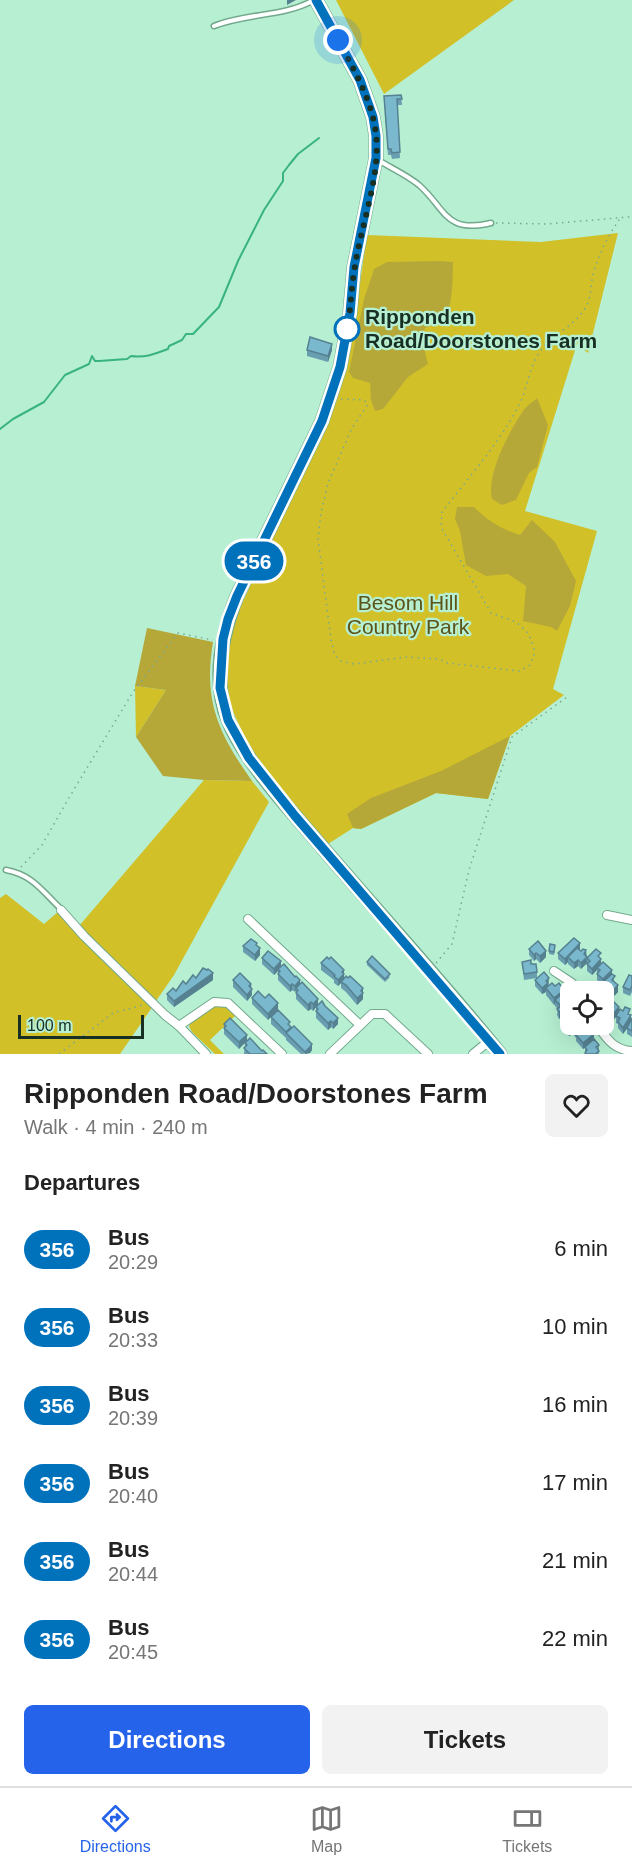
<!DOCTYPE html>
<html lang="en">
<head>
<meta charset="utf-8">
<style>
	body { margin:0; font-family:Helvetica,sans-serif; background:#f2f2f2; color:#222; height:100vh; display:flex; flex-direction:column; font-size:22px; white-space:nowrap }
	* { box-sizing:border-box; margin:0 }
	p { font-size:20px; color:#767676 }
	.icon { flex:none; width:33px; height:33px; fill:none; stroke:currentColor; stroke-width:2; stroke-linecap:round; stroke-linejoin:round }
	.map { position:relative; height:1054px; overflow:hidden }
	.drawer { display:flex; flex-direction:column; background:#fff; flex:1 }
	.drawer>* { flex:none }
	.badge { padding:0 12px; border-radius:20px; font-size:21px; line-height:39px }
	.tools { position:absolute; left:560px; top:981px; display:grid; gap:12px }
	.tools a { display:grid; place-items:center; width:54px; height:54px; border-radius:9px; background:#fff; box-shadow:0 6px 24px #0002; font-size:30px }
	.scale { position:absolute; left:18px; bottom:15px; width:126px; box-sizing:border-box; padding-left:6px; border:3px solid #182f24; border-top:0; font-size:16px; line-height:21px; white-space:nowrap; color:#182f24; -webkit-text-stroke:4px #b6efd2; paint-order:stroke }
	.you { position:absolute; width:30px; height:30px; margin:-15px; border:4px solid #fff; border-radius:50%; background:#1a73e8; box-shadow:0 0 0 9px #1a73e833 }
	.map>.badge { position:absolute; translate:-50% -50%; box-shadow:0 0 0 3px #fff }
	h2 { padding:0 24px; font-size:22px; line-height:54px }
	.round { display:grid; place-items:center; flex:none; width:63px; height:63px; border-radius:9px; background:#f2f2f2 }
	.overview { display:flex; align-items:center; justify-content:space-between; height:102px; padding:0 24px }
	h1 { font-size:28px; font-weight:800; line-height:45px }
	.action { display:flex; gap:12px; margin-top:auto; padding:12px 24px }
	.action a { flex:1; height:69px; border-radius:9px; background:#2563eb; color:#fff; font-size:24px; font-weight:800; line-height:69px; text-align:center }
	.action a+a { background:#f2f2f2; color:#222 }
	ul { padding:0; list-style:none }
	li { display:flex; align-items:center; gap:18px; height:78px; padding:0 24px }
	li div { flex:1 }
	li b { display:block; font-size:22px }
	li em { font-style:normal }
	li .badge { min-width:66px; font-weight:700; text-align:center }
	.tabs { display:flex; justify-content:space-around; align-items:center; height:84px; border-top:2px solid #e0e0e0; background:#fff; font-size:16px; color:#767676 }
	.tabs a { display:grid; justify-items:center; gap:3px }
	.tabs .current { color:#2563eb }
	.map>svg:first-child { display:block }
	.green { fill:#d2c029 }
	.forest { fill:#b6a838 }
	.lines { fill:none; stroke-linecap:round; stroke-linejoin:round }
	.stream { stroke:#38b381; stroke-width:2 }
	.lane-casing { stroke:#72a98d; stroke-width:7 }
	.street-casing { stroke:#72a98d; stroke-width:10 }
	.primary-casing { stroke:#72a98d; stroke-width:15 }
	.path { stroke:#7ba891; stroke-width:1.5; stroke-dasharray:1.5 4.5; stroke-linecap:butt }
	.lane { stroke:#fff; stroke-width:4 }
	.street { stroke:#fff; stroke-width:8 }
	.primary { stroke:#fff; stroke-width:12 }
	.wall { fill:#699eb1 }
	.shaded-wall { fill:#558190 }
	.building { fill:#7ab8ce; stroke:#558190; stroke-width:1.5 }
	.line-casing { stroke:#fff; stroke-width:14 }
	.line { stroke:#0072bc; stroke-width:9 }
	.walk { stroke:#182f24; stroke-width:6; stroke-dasharray:0 10.8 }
	.stop-dot { fill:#fff; stroke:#0072bc; stroke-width:3 }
	.labels { text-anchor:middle; stroke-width:4.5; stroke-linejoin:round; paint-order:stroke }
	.stop-label { font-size:21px; font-weight:bold; fill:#182f24; stroke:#b6efd2; text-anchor:start }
	.park-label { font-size:21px; fill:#5b541a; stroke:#b6efd2 }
</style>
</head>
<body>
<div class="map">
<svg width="632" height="1054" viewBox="0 0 632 1054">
	<rect width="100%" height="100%" fill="#b6efd2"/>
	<g class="green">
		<path d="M336,0H514L384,94Z"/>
		<path d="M618,233L588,353L577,344L525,511L597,531L553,689L564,695L510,736L488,799L436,793L361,829L353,828L328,844L285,797L251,751L230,705L226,679L227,657L229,636L237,615L260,563L322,438L340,390L349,358L367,235L541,242Z"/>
		<path d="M135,686L166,690L136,737Z"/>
		<path d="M204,780L252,781L269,802L174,975L156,1001L79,926Z"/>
		<path d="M6,894L44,924L59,911L153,1006L120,1054H0V898Z"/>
		<path d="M221,1005L227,1007L236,1015L210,1040L224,1054H215L192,1032L189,1026L190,1024L212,1007Z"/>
	</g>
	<g class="forest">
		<path d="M438,261L453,262C453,275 453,311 443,320C438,324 430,326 425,328L422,340L428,364L408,377L383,409L375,411L371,400L370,383L353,378L349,372L364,299L374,269L387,262Z"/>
		<path d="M537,398L548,425L537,467L529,473L516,500L502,505L492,499C486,474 509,432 523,411C527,405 533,402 537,398Z"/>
		<path d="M457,507H474C488,521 501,529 520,535L532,520L555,542L576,581L570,606L557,631L551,627L523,621L526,586L508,574L486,576L466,565L460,531L455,519Z"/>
		<path d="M147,628L213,642C203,702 219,734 252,781L204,780L163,776L136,737L166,690L135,686Z"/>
		<path d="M510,736L488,799L436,793L361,829L353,828L347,814L371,798L441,771Z"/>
	</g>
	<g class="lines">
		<path class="stream" d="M0,429L13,419L44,402L65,375L89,364L92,356L95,361H99L127,359L131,356C145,358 155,354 168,349L169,346L182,340L186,334H193L219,307L238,261L264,210L283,181V173L289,165L298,154L319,138"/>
		<defs>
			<g id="lane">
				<path d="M214,26C246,13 284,17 314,0"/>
				<path d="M378,160C391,168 407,175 419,185C446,209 445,234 491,223"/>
				<path d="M6,870C33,875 42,891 61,909"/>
			</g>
			<g id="street">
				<path d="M61,910L84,936L165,1015L179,1026L206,1054"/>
				<path d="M607,915L632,920"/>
				<path d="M248,919L360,1025"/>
				<path d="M554,971L572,983L579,992"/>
				<path d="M596,1024C607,1039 614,1050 632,1051"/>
				<path d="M179,1026L214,1002L228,1003L282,1054"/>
				<path d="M330,1054L372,1014H385L428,1054"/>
				<path d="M473,1054L489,1041"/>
			</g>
			<path id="primary" d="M316,0L360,80L373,117L376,136V158L354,267L350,313L340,367L322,421L237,596C222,634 212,680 228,720C245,762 292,812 322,847C381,916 443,983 500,1054"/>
		</defs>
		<use href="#lane" class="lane-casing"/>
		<use href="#street" class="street-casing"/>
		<use href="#primary" class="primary-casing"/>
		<g class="path">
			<path d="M496,223L546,224L629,217L632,219"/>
			<path d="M341,399L364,400L368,404L352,428L328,483L321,513L318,539L331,639L334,653L340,661L354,664L406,657L439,659L447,663L519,671L529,666L534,657V647L528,633L516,622L491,613L441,527L442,512C468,478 499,444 519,405C528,388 529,365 541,350C553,334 574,326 584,310C592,298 590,287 593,275C598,255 609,234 621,217"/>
			<path d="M21,867L42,845L70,796L133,692L178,633L213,640"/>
			<path d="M436,963L452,944L469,870L512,737L567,697"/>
			<path d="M59,1054L113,1013C123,1010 132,1009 142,1005"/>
		</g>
		<use href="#lane" class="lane"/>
		<use href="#street" class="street"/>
		<use href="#primary" class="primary"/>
	</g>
	<g class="wall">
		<path d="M401,95L402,105H397L400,158L392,159L391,155H388L384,96Z"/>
		<path d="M307,350H332L328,362L307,356Z"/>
		<path d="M270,569L267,575L261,573V570Z"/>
		<path d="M243,946H257L260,955L255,961L243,952Z"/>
		<path d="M555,948L554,955L549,954V951Z"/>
		<path d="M529,949L546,957L540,963L536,959L534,961L529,955Z"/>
		<path d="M579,950L581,951L586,950L587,963L581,969L578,966L574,969L568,964V962L565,965L558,959V953Z"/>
		<path d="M262,958L281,967L300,984L318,1004L338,1024L333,1029L331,1027L328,1030L316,1018V1007L313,1011L311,1009L308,1011L296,999V990L295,992L292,990L290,992L278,980V971L274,975L262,964Z"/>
		<path d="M587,958L601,959V963L612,974L618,992L611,999L619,1010L630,1015L631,1020L632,1018V1037L627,1034V1029L623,1034L618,1028V1024L616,1023V1017L611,1023L604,1017V1004L607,1001L603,997V992H601L602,985L597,980V970L592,975L587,971Z"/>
		<path d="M367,962L390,977L385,982L367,965Z"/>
		<path d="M522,962L531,964L537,972V978L524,980Z"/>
		<path d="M321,963L344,970V979L363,988V999L357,1005L346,992L341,988V983L338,986L334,983V980L321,970Z"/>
		<path d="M632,976V992L630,996L623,993V987Z"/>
		<path d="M196,978L213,980L174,1007L167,1000V994L176,991Z"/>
		<path d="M233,980L251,988L252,995L247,1001L233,987Z"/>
		<path d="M535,980L549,984L548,986H555L564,992L570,1024L586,1030L585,1031L599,1045V1054H585V1048L583,1049L576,1041V1038L573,1034L569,1036L567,1034V1031L563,1030V1023L561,1021V1017L559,1019L557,1015L558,1009L555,1006V1004L554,1005L546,995V992L542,994L535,986Z"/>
		<path d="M252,998L278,1009V1010L290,1026L291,1029L312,1050L310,1053L301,1054L286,1040V1037V1038L271,1024V1017L277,1010L268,1020L252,1004Z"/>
		<path d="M224,1024L247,1035L239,1049L224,1034Z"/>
		<path d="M245,1043L262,1051L267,1054H244Z"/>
	</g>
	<g class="shaded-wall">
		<path d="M287,0H296L287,5Z"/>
		<path d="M332,344V350L328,362V356Z"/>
		<path d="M580,943V950L570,959L568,957V962L565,965V959Z"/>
		<path d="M260,948V955L255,961V955Z"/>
		<path d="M586,950L587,963L581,969V963Z"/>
		<path d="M546,951V957L540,963V956Z"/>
		<path d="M536,953V959L534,961V955Z"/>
		<path d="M601,959V966L597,968V970L592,975V969Z"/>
		<path d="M578,960V966L574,969V963Z"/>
		<path d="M281,961V968L274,975V969Z"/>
		<path d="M344,970V980L338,986V980L342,972Z"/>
		<path d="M612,970V976L603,984V979Z"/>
		<path d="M213,973V980L174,1007V1001Z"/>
		<path d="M549,978L548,989L546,988V992L542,994V988L546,981Z"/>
		<path d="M300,980V986L296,988V990L295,992V986Z"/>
		<path d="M251,984L252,995L247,1001V995L249,986Z"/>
		<path d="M292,984V990L290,992V986Z"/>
		<path d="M618,985V992L608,1002V996Z"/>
		<path d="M363,988V999L357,1005V998L361,991Z"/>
		<path d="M564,990V996L555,1000V1004L554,1005V998Z"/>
		<path d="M318,999V1005L313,1011V1004Z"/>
		<path d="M570,999V1011L561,1014V1017L559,1019V1012Z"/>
		<path d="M311,1002V1009L308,1011V1005Z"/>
		<path d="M278,1003V1009L268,1020V1014Z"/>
		<path d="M619,1007V1013L611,1023V1017Z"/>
		<path d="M631,1015V1022L623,1034V1028Z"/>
		<path d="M338,1018V1024L333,1029V1023Z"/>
		<path d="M331,1021V1027L328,1030V1023Z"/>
		<path d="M586,1024V1030L578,1037L576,1035V1039V1032Z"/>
		<path d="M573,1028V1034L569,1036V1030Z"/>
		<path d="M594,1034V1041L583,1049V1043Z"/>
		<path d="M247,1035V1041L239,1049V1042Z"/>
		<path d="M312,1044V1050L310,1053L305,1054V1052Z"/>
	</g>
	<g class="building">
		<path d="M401,95L402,99H397L400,152L392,153L391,149H388L384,96Z"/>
		<path d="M310,337L332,344L328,356L307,350Z"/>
		<path d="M264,563L270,566L267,572L261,570Z"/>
		<path d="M574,938L580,943L565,959L558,953Z"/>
		<path d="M251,939L257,943L256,945L260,948L255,955L243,946Z"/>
		<path d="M538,941L546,951L540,956L536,953L534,955L529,949Z"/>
		<path d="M550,944L555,945L554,952L549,951Z"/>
		<path d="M577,948L581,951L583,949L586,950L584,954L587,957L581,963L578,960L574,963L568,957Z"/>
		<path d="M596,949L601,953L598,956L601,959L592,969L587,964L590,961L587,958Z"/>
		<path d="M268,951L281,961L274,969L262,958Z"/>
		<path d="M372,956L390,974L385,979L367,962Z"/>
		<path d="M327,957L329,959L331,957L344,970L342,972L344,974L338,980L334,976L335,975L321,963Z"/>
		<path d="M531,960V964H536L537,972L524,974L522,962Z"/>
		<path d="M603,962L612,970L603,979L597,974L600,970L597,968Z"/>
		<path d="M284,964L295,977L296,976L300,980L295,986L292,984L290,986L278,974L280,971L278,969Z"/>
		<path d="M203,968L207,970L208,969L213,973L174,1001L167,994L173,988L176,991L183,981L186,984L193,975L196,978Z"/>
		<path d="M544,972L549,978L546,981L548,983L542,988L535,980Z"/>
		<path d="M240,973L251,984L249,986L252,989L247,995L233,980Z"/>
		<path d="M612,974L615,976L612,980L618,985L608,996L601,989L605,985L602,983Z"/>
		<path d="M629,975L632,976V986L630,990L623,987Z"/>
		<path d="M346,976L348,978L350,976L363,988L361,991L363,993L357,998L346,985L341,982Z"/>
		<path d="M302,982L318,999L313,1004L311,1002L308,1005L296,993L298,990L296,988Z"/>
		<path d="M552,983L555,986L559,983L564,990L554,998L546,988Z"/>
		<path d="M258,991L265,998L269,994L278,1003L268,1014L252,998Z"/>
		<path d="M565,991L570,997V999L568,1001L570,1004L559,1012L557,1009L561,1006L555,1000Z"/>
		<path d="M610,998L619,1007L611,1017L604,1010L607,1007L604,1004Z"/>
		<path d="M322,1001L325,1006L338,1018L333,1023L331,1021L328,1023L316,1011L318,1009L316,1007Z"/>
		<path d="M570,1006V1021L566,1025L563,1024V1020L565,1019L561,1014Z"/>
		<path d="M625,1007L630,1009L628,1014L631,1015L623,1028L618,1022L620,1018L616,1016L620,1009L623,1011Z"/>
		<path d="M278,1010L290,1022L288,1024L291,1027L286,1032L271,1017Z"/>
		<path d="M230,1018L247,1035L239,1042L224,1028L226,1026L224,1024Z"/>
		<path d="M632,1018V1031L627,1028Z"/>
		<path d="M570,1024H586L576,1032L573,1028L569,1030L567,1027Z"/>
		<path d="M294,1026L312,1044L310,1047L305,1052L286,1033Z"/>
		<path d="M583,1029L586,1032L589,1029L594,1034L583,1043L576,1035Z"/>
		<path d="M250,1038L262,1051L263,1050L267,1054H250L244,1048L247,1045L245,1043Z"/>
		<path d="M594,1039L599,1045L596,1047L599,1051L595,1054H586L585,1053L587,1050L585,1047Z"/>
	</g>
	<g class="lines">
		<defs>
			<path id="line" d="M316,0L360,80L373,117L376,136V158L354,267L350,313L340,367L322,421L237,596L228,619L223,639L220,688L228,720L249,758L295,816L500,1054"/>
		</defs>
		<use href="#line" class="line-casing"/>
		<use href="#line" class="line"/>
		<path class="walk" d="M338,40C354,70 372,100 376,134C381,174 361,226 355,266C351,288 351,309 347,331V329"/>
	</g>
	<circle class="stop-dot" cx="347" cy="329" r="12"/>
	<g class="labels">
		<g class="stop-label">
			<text x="365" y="324">Ripponden<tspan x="365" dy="24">Road/Doorstones Farm</tspan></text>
		</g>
		<g class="park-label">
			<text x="408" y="610">Besom Hill<tspan x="408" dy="24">Country Park</tspan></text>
		</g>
	</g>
</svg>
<div class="tools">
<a><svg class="icon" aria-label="locate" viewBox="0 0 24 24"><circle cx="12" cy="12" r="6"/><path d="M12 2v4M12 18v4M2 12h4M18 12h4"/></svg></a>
</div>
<div class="scale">100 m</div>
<div class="you" style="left:338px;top:40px"></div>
<b class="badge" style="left:254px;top:561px;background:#0072bc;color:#fff">356</b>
</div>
<section class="drawer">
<div class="overview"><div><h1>Ripponden Road/Doorstones Farm</h1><p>Walk · 4 min · 240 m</p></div><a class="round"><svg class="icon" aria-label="heart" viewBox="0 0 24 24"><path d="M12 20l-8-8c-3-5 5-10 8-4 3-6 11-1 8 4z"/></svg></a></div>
<h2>Departures</h2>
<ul>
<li><span class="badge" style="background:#0072bc;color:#fff">356</span><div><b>Bus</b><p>20:29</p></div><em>6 min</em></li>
<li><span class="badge" style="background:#0072bc;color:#fff">356</span><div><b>Bus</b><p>20:33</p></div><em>10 min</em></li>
<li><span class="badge" style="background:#0072bc;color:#fff">356</span><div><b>Bus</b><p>20:39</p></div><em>16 min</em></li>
<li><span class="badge" style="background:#0072bc;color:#fff">356</span><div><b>Bus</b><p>20:40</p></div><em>17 min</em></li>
<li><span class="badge" style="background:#0072bc;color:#fff">356</span><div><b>Bus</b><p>20:44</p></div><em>21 min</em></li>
<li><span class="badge" style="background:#0072bc;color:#fff">356</span><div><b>Bus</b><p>20:45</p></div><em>22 min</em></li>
</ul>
<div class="action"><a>Directions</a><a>Tickets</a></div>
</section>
<nav class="tabs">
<a class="current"><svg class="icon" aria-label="directions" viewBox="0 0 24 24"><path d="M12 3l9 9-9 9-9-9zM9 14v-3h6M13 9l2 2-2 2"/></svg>Directions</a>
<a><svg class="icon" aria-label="map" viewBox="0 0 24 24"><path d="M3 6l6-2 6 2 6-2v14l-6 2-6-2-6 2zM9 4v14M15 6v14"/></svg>Map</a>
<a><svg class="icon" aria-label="tickets" viewBox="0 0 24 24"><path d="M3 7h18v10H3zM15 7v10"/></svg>Tickets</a>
</nav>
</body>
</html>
